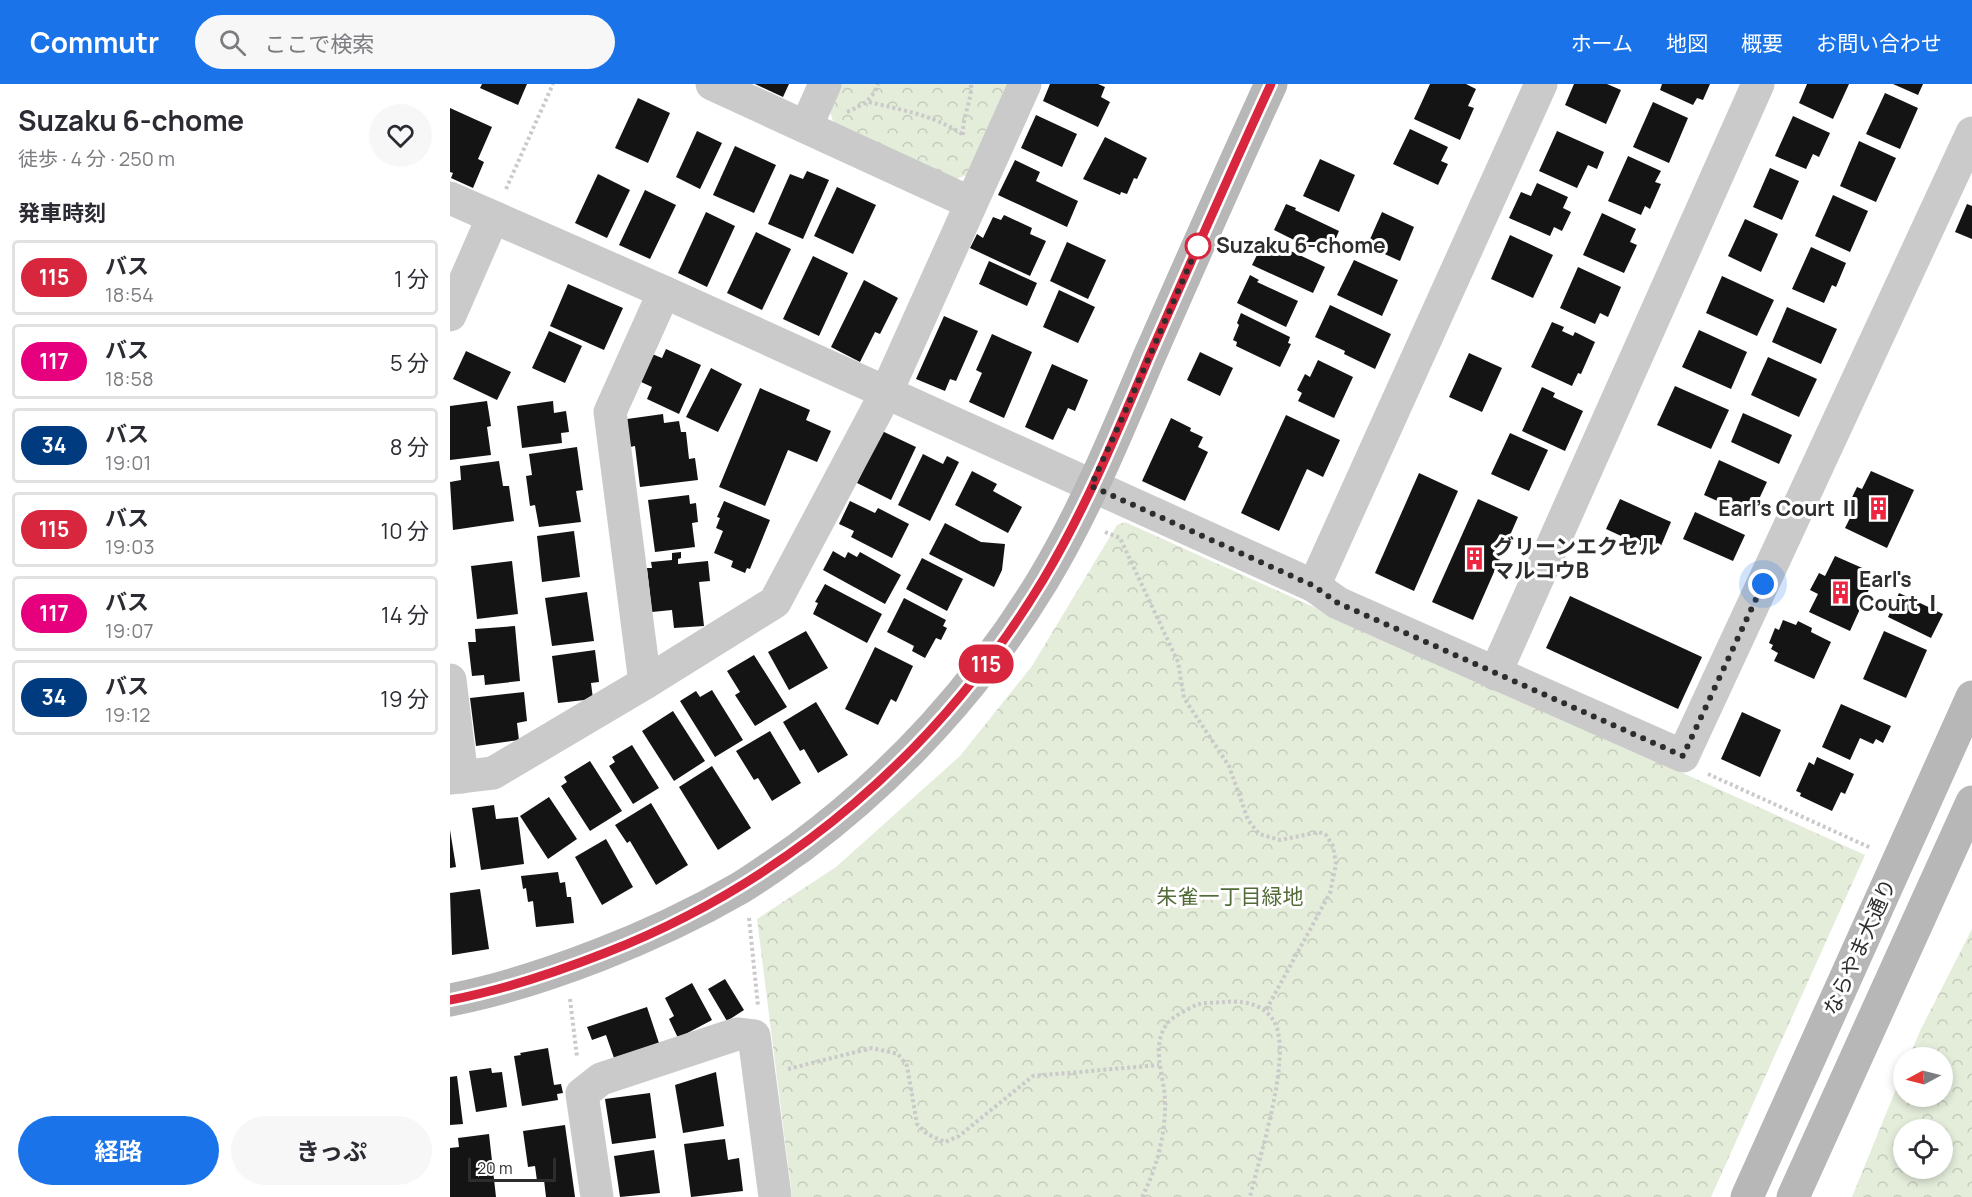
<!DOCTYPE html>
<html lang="ja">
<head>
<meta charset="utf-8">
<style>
	body { margin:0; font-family:Manrope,"Noto Sans JP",sans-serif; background:#f7f7f7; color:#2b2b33; height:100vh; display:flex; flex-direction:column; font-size:22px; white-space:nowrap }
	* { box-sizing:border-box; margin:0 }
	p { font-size:20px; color:#7c7c81 }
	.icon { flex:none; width:33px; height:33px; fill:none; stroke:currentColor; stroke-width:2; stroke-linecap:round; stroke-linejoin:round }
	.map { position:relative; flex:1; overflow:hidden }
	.side { display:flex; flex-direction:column; background:#fff; width:450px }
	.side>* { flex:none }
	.badge { padding:0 12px; border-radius:20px; font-size:21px; line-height:39px }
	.needle { width:39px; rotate:263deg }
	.fabs { position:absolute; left:1443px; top:963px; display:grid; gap:12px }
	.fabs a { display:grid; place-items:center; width:60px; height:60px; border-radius:50%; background:#fff; box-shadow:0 3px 9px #0003; font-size:30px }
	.scale { position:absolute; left:18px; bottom:15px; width:88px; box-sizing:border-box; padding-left:6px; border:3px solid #2d2d2d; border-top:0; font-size:16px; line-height:21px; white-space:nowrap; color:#2d2d2d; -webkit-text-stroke:4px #fff; paint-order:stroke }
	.you { position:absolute; width:30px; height:30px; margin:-15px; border:4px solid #fff; border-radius:50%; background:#1a73e8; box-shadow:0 0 0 9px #1a73e833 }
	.map>.badge { position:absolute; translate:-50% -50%; box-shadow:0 0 0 3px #fff }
	h2 { padding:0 18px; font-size:22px; line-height:54px }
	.round { display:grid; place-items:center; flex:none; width:63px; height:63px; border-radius:32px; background:#f7f7f7 }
	.overview { display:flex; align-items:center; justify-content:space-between; height:102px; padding:0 18px }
	h1 { font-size:28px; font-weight:700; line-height:45px }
	.action { display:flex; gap:12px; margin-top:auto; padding:12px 18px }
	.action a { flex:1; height:69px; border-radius:36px; background:#1a73e8; color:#fff; font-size:24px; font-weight:700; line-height:69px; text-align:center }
	.action a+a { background:#f7f7f7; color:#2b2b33 }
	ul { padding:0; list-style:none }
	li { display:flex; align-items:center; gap:18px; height:75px; margin:0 12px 9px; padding:0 6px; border:3px solid #e1e1e2; border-radius:6px }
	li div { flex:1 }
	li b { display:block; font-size:22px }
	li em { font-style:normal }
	li .badge { min-width:66px; font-weight:700; text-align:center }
	header { display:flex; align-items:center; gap:36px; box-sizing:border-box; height:84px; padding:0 30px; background:#1a73e8; color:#fff }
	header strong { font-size:28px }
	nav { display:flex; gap:33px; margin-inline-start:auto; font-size:21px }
	.search { width:420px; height:54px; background:#f7f7f7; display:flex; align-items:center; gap:15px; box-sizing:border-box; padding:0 21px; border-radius:33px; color:#7c7c81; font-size:22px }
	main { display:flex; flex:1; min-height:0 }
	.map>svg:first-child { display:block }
	.forest { fill:url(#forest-crowns); fill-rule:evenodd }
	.building { fill:#141414 }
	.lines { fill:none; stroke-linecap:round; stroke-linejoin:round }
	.path { stroke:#cacaca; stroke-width:4; stroke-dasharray:3 3; stroke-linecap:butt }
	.street { stroke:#cacaca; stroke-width:33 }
	.secondary { stroke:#b7b7b7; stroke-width:33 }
	.line-casing { stroke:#fff; stroke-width:14 }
	.line { stroke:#d7263d; stroke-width:9 }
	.walk { stroke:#2d2d2d; stroke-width:6; stroke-dasharray:0 10.8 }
	.stop-dot { fill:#fff; stroke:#d7263d; stroke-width:3 }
	.labels { text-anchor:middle; stroke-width:6; stroke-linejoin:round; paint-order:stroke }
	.stop-label { font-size:21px; font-weight:bold; fill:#2d2d2d; stroke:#fff; text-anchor:start }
	.poi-label { font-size:21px; font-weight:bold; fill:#2d2d2d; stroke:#fff; text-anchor:start }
	.park-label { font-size:21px; fill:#536b38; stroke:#fff }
	.street-label { font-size:21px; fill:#2d2d2d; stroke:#fff }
</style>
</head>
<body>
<header>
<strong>Commutr</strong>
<div class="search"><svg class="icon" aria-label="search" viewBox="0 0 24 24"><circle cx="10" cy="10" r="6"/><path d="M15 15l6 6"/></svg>ここで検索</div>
<nav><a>ホーム</a><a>地図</a><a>概要</a><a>お問い合わせ</a></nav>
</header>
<main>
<section class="side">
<div class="overview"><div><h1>Suzaku 6-chome</h1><p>徒歩 · 4 分 · 250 m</p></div><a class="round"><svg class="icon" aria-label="heart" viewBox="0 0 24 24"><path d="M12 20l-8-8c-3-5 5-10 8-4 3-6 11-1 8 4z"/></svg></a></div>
<h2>発車時刻</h2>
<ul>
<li><span class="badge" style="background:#d7263d;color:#fff">115</span><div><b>バス</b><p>18:54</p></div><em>1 分</em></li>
<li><span class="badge" style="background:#e6007e;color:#fff">117</span><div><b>バス</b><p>18:58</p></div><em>5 分</em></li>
<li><span class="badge" style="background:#003b80;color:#fff">34</span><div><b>バス</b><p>19:01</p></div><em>8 分</em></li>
<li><span class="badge" style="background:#d7263d;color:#fff">115</span><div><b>バス</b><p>19:03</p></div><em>10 分</em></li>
<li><span class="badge" style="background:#e6007e;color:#fff">117</span><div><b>バス</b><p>19:07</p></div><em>14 分</em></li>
<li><span class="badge" style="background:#003b80;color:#fff">34</span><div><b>バス</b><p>19:12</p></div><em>19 分</em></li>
</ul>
<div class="action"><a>経路</a><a>きっぷ</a></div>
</section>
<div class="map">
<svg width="1522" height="1113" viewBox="0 0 1522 1113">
	<defs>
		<pattern id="forest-crowns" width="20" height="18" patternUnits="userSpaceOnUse" patternTransform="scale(1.5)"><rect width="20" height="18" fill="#e4ecda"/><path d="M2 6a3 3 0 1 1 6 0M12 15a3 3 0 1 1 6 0" fill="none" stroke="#c4cbbb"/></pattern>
	</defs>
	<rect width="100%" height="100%" fill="#fff"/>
	<g class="forest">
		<path d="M390,0H561L520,90L503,96L385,43L379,25Z"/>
		<path d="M675,438L1415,771L1261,1113H342L307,835L386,783L510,672L582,582L667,441Z"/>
		<path d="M1522,845V1113H1402L1453,988L1454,1012H1492V974L1459,973L1470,947ZM1454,1046H1492V1084H1454Z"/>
	</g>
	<g class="building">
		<path d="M32,0H77L68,21L30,4Z"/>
		<path d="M305,0H339L333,13Z"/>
		<path d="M600,0H648L655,3L651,13L660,18L648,43L593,17Z"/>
		<path d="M980,0H1016L1026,5L1018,22L1024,24L1010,56L964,35Z"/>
		<path d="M1124,0H1157L1171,6L1156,40L1115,21Z"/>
		<path d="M1212,0H1260L1253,16L1247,14L1243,21L1210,6Z"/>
		<path d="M1357,0H1399L1383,35L1349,19Z"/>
		<path d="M1443,0H1473L1468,11Z"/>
		<path d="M1435,9L1468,24L1450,65L1416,50Z"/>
		<path d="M188,14L220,29L198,79L165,64Z"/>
		<path d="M1203,18L1238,34L1219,79L1183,63Z"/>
		<path d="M0,24L42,43L28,75L34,78L23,104L1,94L3,89L0,88Z"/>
		<path d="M586,31L627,50L612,83L571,64Z"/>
		<path d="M1343,32L1380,49L1369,73L1363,70L1356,85L1325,72Z"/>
		<path d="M960,45L998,63L991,77L998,80L988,101L943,80Z"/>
		<path d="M247,47L272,59L250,105L226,93Z"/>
		<path d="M1107,47L1154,68L1147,85L1138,81L1127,104L1089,87Z"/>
		<path d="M655,53L697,74L687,95L684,94L677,110L671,108L670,111L633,95Z"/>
		<path d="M1409,57L1446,74L1426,118L1390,102Z"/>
		<path d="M285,62L326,81L304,129L263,111Z"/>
		<path d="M1178,72L1211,87L1205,98L1211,100L1200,125L1195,122L1191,131L1158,117Z"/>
		<path d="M870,75L905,91L889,128L853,112Z"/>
		<path d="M565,76L590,88L586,97L628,117L617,143L548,111Z"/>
		<path d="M1320,84L1349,97L1332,136L1303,123Z"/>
		<path d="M357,87L379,96L353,155L318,140L340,90L353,95Z"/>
		<path d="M148,90L180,106L157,154L125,139Z"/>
		<path d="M1087,99L1118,113L1113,124L1121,128L1112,147L1104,143L1100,152L1059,134L1071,108L1081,112Z"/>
		<path d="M387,103L426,121L403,170L364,152Z"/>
		<path d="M195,106L226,121L200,175L169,161Z"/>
		<path d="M1383,111L1418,127L1400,168L1365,152Z"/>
		<path d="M836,120L846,124L845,126L889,147L880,168L875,166L874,171L824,146Z"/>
		<path d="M1517,120L1522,122V155L1505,148Z"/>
		<path d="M256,128L285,142L257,203L228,189Z"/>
		<path d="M932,128L964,143L950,177L917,162Z"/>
		<path d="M1152,129L1186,145L1180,158L1187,161L1174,189L1133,171Z"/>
		<path d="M554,131L582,144L580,150L596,157L580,192L520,164L527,150L533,154L543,133L551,136Z"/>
		<path d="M1295,135L1328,150L1311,188L1278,172Z"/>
		<path d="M306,148L341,165L312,226L277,209Z"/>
		<path d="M1060,151L1103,171L1083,214L1041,195Z"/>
		<path d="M815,155L875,183L863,209L802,181Z"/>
		<path d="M617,158L656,176L638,215L600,197Z"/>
		<path d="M1361,163L1396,179L1386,203L1382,201L1374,219L1342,205Z"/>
		<path d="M363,172L398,189L369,252L333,235Z"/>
		<path d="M904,176L948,196L932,232L887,211Z"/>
		<path d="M539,177L587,199L577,222L529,200Z"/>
		<path d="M1128,183L1171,203L1158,233L1150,229L1145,240L1110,224Z"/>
		<path d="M800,191L809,196L807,198L848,217L836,243L787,219Z"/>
		<path d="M1272,192L1324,216L1307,252L1256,229Z"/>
		<path d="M414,196L448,214L430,250L425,248L410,278L381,263Z"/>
		<path d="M118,200L173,224L154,266L100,242Z"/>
		<path d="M609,206L645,223L628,259L593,243Z"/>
		<path d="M880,221L941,250L925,285L894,270L895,267L865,253Z"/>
		<path d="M1337,223L1387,245L1371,280L1322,258Z"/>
		<path d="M791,229L840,253L838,259L841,260L830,283L786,262L787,258L783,256L789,241L787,239Z"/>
		<path d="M494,232L528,247L506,297L500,295L495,307L466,295Z"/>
		<path d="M1102,238L1114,243L1112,247L1123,252L1125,248L1145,258L1131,290L1128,289L1122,302L1081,283Z"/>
		<path d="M1249,246L1297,268L1281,305L1232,283Z"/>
		<path d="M99,247L132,262L115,299L82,284Z"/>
		<path d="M542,250L582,268L554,334L519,318L532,289L526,286Z"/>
		<path d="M216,265L251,281L229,330L197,315L202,303L189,297L202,270L212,274Z"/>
		<path d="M16,267L61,288L47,316L3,295Z"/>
		<path d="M750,268L783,284L770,312L737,296Z"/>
		<path d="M1019,269L1052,284L1032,328L999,313Z"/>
		<path d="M1318,273L1367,295L1349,333L1301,311Z"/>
		<path d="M868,276L903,293L884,334L848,317L852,309L847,306L855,290L860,293Z"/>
		<path d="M602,280L638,296L625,327L618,324L603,356L575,343Z"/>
		<path d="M261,284L292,300L268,348L236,333Z"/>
		<path d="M1225,302L1279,326L1261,365L1207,341Z"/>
		<path d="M1092,303L1105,309L1103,313L1133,327L1115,367L1072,347Z"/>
		<path d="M310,304L360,326L356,336L381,347L367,378L338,366L315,422L269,403Z"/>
		<path d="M37,317L41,342L37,343L41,371L0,376V322Z"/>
		<path d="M103,317L104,329L116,327L119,348L111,349L112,359L72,364L67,322Z"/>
		<path d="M1293,329L1342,351L1329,380L1281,358Z"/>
		<path d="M213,330L214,339L229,337L231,348H236L239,375L245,374L248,396L190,403L185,362L180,363L177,335Z"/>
		<path d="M836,331L890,356L873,393L857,385L829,447L791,429Z"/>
		<path d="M721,334L741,344L740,347L753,353L748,363L758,368L735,417L692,397Z"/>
		<path d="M432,347L466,363L441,416L407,399Z"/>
		<path d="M1060,349L1098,366L1079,407L1041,390Z"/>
		<path d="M127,363L133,406L126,407L131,438L89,443L85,421L80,422L76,392L82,391L79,370Z"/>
		<path d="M473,370L493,380L497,372L509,378L480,437L448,421Z"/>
		<path d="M1269,376L1317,398L1301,432L1254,411Z"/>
		<path d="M49,377L53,402H59L64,437L3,446L0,398L11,396L10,382Z"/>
		<path d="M522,387L547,400L543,407L572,423L558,449L505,421Z"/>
		<path d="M1421,387L1464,406L1437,464L1395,444L1404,426L1397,424L1407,403L1412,405Z"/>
		<path d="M969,389L1008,407L964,507L925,489Z"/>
		<path d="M239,411L240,420L246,419L248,438L242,439L245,463L205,468L198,416Z"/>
		<path d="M1028,415L1068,433L1023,536L982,518Z"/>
		<path d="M1170,415L1221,438L1208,469L1156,445Z"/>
		<path d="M274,417L320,436L300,485L297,484L295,489L281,483L283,477L264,469L273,447L266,444L270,434L267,433Z"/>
		<path d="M400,417L425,429L428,424L459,440L442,474L401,453L404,447L389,440Z"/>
		<path d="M1245,428L1295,451L1283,477L1233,455Z"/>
		<path d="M495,439L531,458L555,460L552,486L544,503L479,470Z"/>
		<path d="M124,447L130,493L92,498L87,452Z"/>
		<path d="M383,467L395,474L398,468L407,473L410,468L451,491L435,520L373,486Z"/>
		<path d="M231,468V474L228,475V480L258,477L260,497L249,498L254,542L224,544L222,526L202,528L197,484H202L201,478L222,476V469Z"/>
		<path d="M1385,472L1426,490L1400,547L1359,528L1368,510L1360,506L1369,489L1375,492Z"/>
		<path d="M472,474L513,495L497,527L456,505Z"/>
		<path d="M62,477L68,530L27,535L21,482Z"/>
		<path d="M375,500L432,530L417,559L363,530L368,519L365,518Z"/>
		<path d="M137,508L144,557L102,562L95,514Z"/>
		<path d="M1449,509L1493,530L1481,554L1438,533Z"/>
		<path d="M1120,512L1252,573L1228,625L1096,564Z"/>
		<path d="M454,514L496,536L493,542L497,544L491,556L486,554L475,574L462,567L464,562L437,548Z"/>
		<path d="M1333,536L1346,541L1348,537L1362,544L1361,548L1381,558L1364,595L1324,577L1328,569L1321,565L1323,561L1319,559L1325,544L1329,546Z"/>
		<path d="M65,542L70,597L35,601L34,591L22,592L18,558H26L25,545Z"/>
		<path d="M356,547L378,584L339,606L318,568Z"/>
		<path d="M1434,547L1477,566L1456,614L1413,595Z"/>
		<path d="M425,563L463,582L446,618L441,615L428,641L395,625Z"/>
		<path d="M145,566L149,598L141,599L143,615L108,619L102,572Z"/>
		<path d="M304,571L337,623L305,642L285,611L290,608L277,587Z"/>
		<path d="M262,606L293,656L265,673L230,617L246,607L250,613Z"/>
		<path d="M74,608L77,637L67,639L69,656L26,662L20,614Z"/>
		<path d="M366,618L398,671L368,689L354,665L350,667L333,638Z"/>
		<path d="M1391,620L1441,642L1433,659L1426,655L1423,660L1410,654L1400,676L1372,663Z"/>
		<path d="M223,627L255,677L224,697L192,647Z"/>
		<path d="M1292,628L1331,646L1310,693L1271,675Z"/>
		<path d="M320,647L351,699L322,717L308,694L304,696L286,667Z"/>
		<path d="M182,661L209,704L183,720L159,682L165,678L162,673Z"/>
		<path d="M1367,673L1404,690L1395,710L1391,708L1382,727L1350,712L1351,709L1346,707L1359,678L1364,681Z"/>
		<path d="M140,677L172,727L140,747L111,702L117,698L114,693Z"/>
		<path d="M262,682L301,744L268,766L229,703Z"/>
		<path d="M99,713L127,755L98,775L70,732Z"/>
		<path d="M201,719L238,781L206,801L180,757L177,759L165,741Z"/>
		<path d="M44,721L46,735L68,733L74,780L31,786L22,724Z"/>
		<path d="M0,746L6,783L0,784Z"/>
		<path d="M156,755L183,803L152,821L125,773Z"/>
		<path d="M108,788L110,799L115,798L117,813H121L124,839L86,843L83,817L78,818L76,804L73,805L71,792Z"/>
		<path d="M30,805L39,865L2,871L0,809Z"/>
		<path d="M275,895L294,926L277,937L258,905Z"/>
		<path d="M242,899L262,936L228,954L219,935L224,932L215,914Z"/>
		<path d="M197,923L209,959L164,974L156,951L142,956L137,943Z"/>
		<path d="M98,964L104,1001L111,1000L113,1009L107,1010L108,1016L72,1022L64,972L71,971L70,969Z"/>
		<path d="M41,984L42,989L52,988L57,1023L26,1028L19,987Z"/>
		<path d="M266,988L274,1042L233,1049L225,1001Z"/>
		<path d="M7,992L13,1040L0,1041V993Z"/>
		<path d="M200,1009L206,1054L162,1060L155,1015Z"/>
		<path d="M115,1041L125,1113H96L94,1096L87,1097L85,1082L78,1083L73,1047Z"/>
		<path d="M39,1050L46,1113H0V1064L9,1063L8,1054Z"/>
		<path d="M275,1055L278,1076L289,1074L293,1107L241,1113L234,1060Z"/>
		<path d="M204,1066L210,1109L170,1113L164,1072Z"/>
	</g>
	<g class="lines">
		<g class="path">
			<path d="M419,18C451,26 484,31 512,50"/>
			<path d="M397,28C412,21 422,17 428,0"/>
			<path d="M513,51C512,33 522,17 521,0"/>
			<path d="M56,105L103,0"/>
			<path d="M655,448L670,454L728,578L734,614L779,682L798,736L809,750L830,756L869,748L876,751L883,762L886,780L880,809L815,928"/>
			<path d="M1258,690L1421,764"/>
			<path d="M299,834L308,922"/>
			<path d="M120,915L127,973"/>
			<path d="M338,985L422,964L448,970L457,982L467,1040L477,1050L495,1058L509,1052L583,992L709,981"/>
			<path d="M692,1113C707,1084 716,1049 715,1016C714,991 701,964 716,941C720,934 738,925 746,921C754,918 765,919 774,918C793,916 815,920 825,939C842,974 809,1074 800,1113"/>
		</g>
		<g class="street">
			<path d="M262,0L521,119"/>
			<path d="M356,43L375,0"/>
			<path d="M0,114L214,208L864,502L888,519L1233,672L1522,49"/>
			<path d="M0,231L43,133"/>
			<path d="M864,502L1091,0"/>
			<path d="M1045,590L1308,0"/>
			<path d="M0,596L12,693"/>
			<path d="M195,599L160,328L214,208"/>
			<path d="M0,694L43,689L195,599L325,518L436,309L575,0"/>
			<path d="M147,1113L132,1010L151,995L287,950L304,952L325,1113"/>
		</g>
		<g class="secondary">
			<path d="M0,916C52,906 100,890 149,871C198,852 245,830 290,804C310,792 330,777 349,764C446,692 530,600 593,496C635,426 667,349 699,273C739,182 779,91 821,0"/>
			<path d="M1297,1113L1522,613"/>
			<path d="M1343,1113L1522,718"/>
		</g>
	</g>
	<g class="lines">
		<defs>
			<path id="line" d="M0,916C54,906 104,889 155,869C339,797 491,665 593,496C635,426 667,349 699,273C739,182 779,91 821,0"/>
		</defs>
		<use href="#line" class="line-casing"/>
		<use href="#line" class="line"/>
		<path class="walk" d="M748,162L751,155L675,328L641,402L864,502L888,519L1233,672L1313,500"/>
	</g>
	<defs>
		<symbol id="building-bare" viewBox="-9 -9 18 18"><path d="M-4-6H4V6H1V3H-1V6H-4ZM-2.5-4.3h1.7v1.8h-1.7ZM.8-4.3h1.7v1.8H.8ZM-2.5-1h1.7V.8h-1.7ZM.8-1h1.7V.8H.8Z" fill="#ef2440" stroke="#fff" stroke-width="2.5" paint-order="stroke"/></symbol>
	</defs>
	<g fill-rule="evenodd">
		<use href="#building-bare" x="1412" y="408" width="33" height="33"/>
		<use href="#building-bare" x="1008" y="458" width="33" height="33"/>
		<use href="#building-bare" x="1374" y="492" width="33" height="33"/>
	</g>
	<circle class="stop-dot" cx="748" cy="162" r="12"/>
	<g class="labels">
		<g class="stop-label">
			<text x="766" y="169">Suzaku 6-chome</text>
		</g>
		<g class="poi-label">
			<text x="1410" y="432" text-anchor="end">Earl's Court Ⅱ</text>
			<text x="1043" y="470">グリーンエクセル<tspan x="1043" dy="24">マルコウB</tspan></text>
			<text x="1409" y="503">Earl's<tspan x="1409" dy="24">Court Ⅰ</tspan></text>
		</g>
		<g class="park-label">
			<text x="780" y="820">朱雀一丁目緑地</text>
		</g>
		<g class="street-label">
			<text transform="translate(1410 863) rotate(-66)" y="7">ならやま大通り</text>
		</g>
	</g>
</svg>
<div class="fabs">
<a><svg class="needle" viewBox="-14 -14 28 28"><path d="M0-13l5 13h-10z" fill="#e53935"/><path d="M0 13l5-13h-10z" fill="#7c7c81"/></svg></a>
<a><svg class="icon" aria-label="locate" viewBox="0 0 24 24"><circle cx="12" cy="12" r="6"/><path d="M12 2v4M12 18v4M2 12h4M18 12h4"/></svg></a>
</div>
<div class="scale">20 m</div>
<div class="you" style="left:1313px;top:500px"></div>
<b class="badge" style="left:536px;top:580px;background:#d7263d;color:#fff">115</b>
</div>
</main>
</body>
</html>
